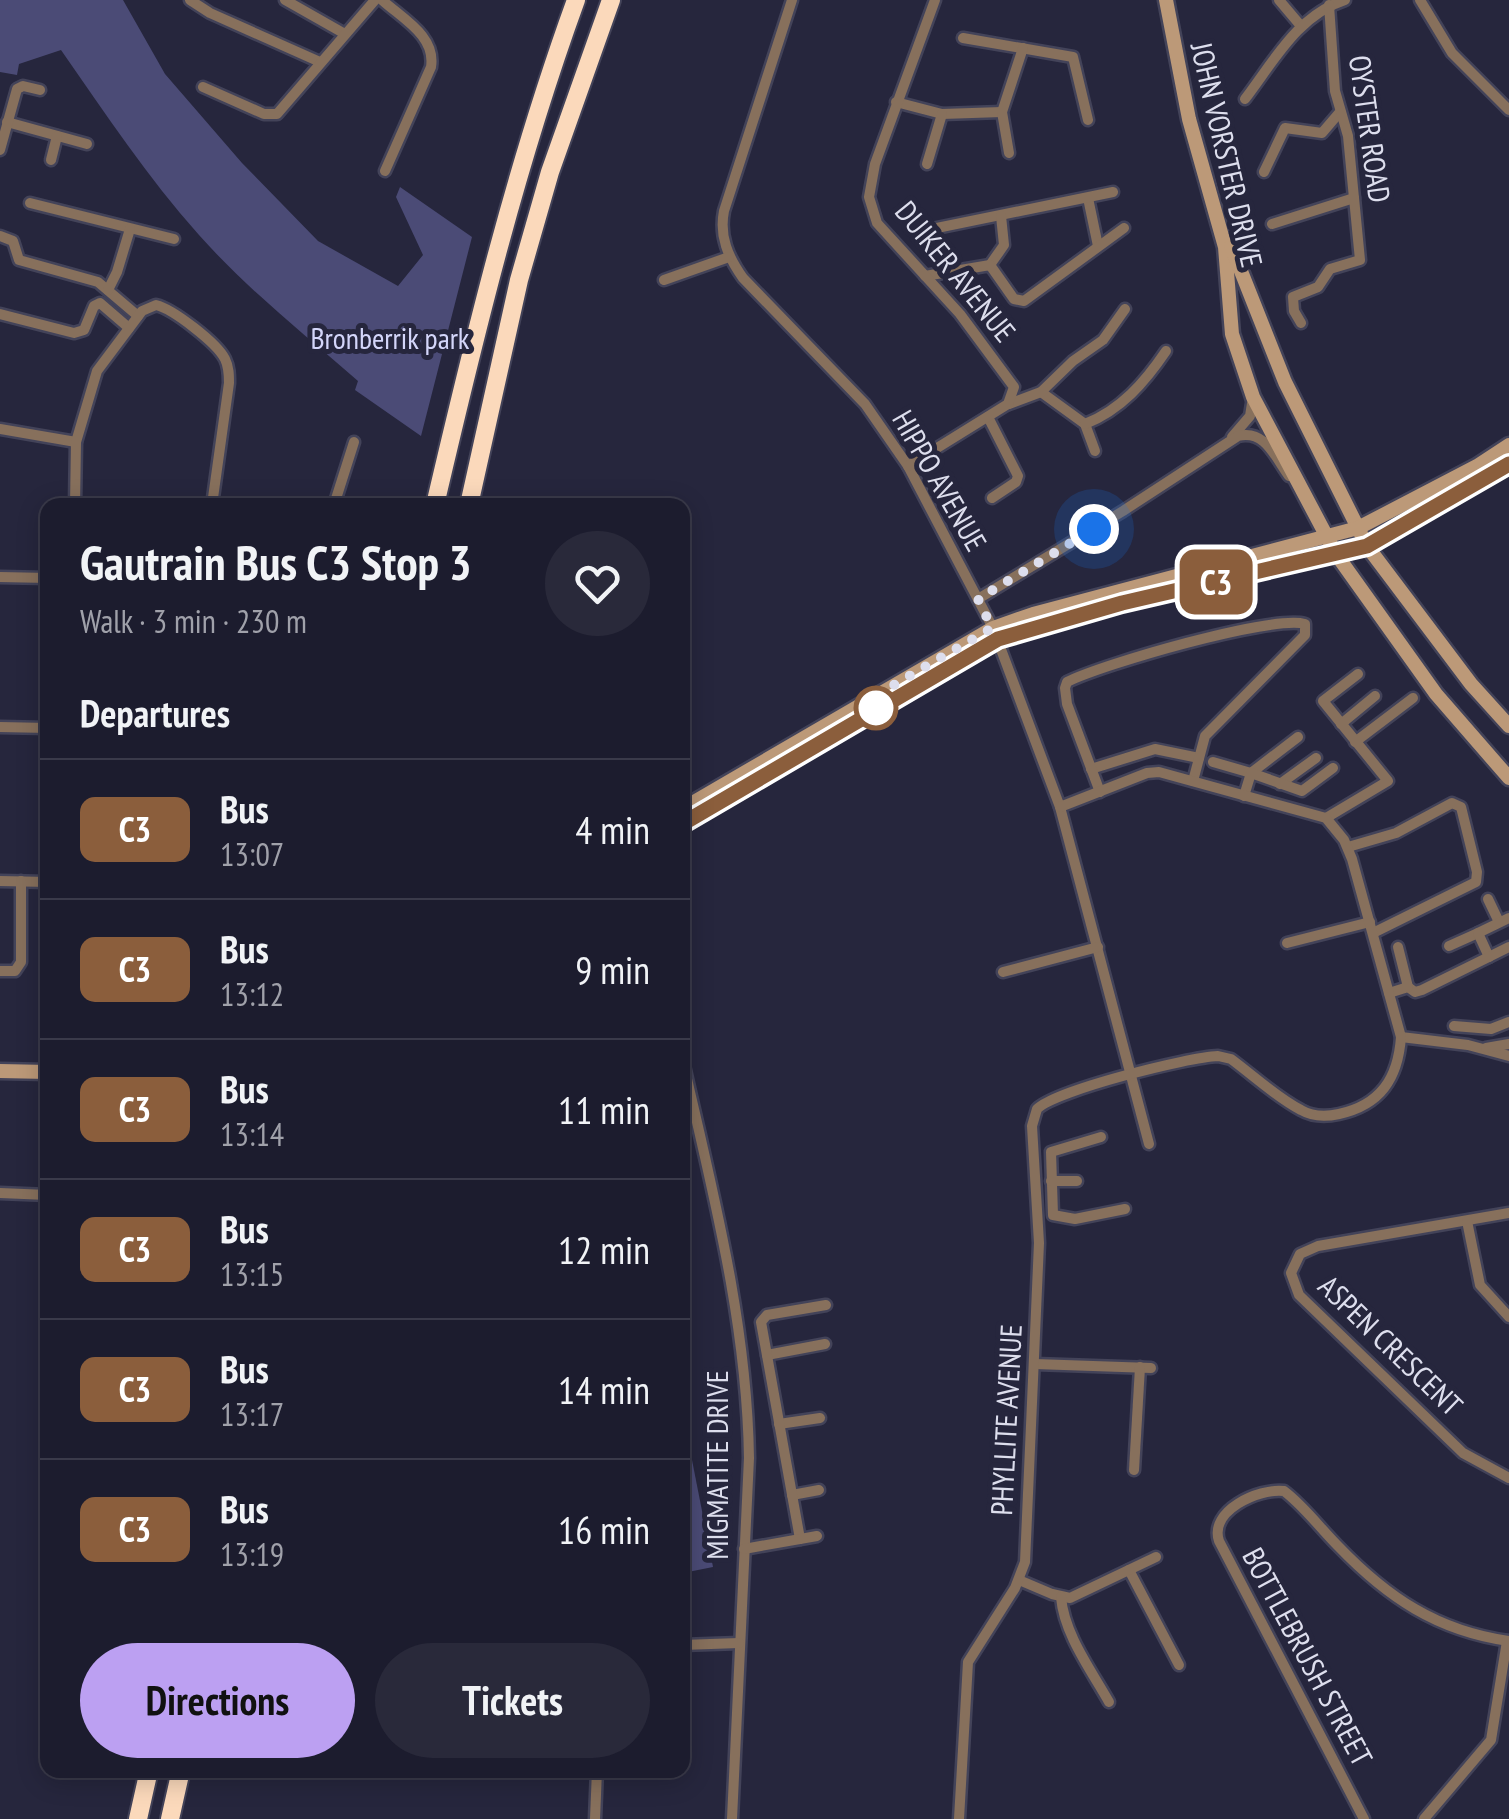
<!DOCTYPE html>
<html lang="en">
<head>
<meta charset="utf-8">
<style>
	body { margin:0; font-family:"PT Sans Narrow",sans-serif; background:#29293a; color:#f1f3f6; height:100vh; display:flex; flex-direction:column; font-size:38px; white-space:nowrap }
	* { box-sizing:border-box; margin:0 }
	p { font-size:32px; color:#a0a1aa }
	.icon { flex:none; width:55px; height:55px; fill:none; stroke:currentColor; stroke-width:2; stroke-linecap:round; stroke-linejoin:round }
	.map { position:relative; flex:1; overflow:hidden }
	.sheet { position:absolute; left:40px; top:498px; width:650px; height:1280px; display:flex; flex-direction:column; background:#1c1c2e; border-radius:20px; box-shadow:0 5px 25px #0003,0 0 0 2px #3a3a4a }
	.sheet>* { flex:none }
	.badge { padding:0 20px; border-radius:15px; font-size:35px; line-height:65px }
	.you { position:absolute; width:50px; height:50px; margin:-25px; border:8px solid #fff; border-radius:50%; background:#1a73e8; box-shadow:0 0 0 15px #1a73e833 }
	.map>.badge { position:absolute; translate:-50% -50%; box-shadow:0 0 0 5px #fff }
	h2 { padding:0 40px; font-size:38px; line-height:90px }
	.round { display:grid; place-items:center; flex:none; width:105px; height:105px; border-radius:52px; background:#29293a }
	.head { display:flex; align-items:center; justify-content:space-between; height:170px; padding:0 40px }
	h1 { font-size:48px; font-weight:700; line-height:75px }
	.cta { display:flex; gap:20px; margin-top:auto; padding:20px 40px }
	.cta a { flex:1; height:115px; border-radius:60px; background:#bca0f2; color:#111; font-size:40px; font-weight:700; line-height:115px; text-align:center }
	.cta a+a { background:#29293a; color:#f1f3f6 }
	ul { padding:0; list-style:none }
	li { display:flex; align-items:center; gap:30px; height:140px; padding:0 40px; border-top:2px solid #3a3a4a }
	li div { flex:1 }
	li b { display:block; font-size:38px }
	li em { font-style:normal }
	li .badge { min-width:110px; font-weight:700; text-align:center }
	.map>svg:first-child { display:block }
	.green { fill:#4b4b76 }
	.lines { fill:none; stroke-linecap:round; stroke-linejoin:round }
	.street-casing { stroke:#434359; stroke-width:15 }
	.secondary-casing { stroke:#434359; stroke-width:19 }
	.highway-casing { stroke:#434359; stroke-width:22 }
	.street { stroke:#87705c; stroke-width:10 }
	.secondary { stroke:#bc9978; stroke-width:14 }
	.highway { stroke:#fbd9bb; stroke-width:18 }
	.line-casing { stroke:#fff; stroke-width:22 }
	.line { stroke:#8b5e3c; stroke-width:15 }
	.walk { stroke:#dddeed; stroke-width:10; stroke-dasharray:0 18 }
	.stop-dot { fill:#fff; stroke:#8b5e3c; stroke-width:5 }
	.labels { text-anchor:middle; stroke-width:10; stroke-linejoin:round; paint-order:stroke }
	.street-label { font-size:30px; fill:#dddeed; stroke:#26263d }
	.park-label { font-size:30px; fill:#d4d6fa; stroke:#26263d }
</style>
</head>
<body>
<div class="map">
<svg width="1509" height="1819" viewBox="0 0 1509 1819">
	<rect width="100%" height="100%" fill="#26263d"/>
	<g class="green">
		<path d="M0,0H123L165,74L242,163L318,241L398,286L423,255L396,197L400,187L472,237L421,436L355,390L358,381C304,334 247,289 199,235C148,178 105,113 61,50L19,64L17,75L0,72Z"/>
		<path d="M682,1409L713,1567L683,1573H682Z"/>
	</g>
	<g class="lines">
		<defs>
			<g id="street">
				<path d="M190,0L210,13L320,62"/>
				<path d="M285,0L345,34"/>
				<path d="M382,0C403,19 436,36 431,67L385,171"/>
				<path d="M792,0L724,211C719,236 728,257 743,278L865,404L908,466L993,628L1060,807L1149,1144"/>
				<path d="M1279,0L1301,26"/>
				<path d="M1420,0L1452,53L1509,110"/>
				<path d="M963,38L1073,57L1088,120"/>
				<path d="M203,87L264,114H277L375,0"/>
				<path d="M1245,99C1274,61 1298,15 1345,0"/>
				<path d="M896,102L942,114L1002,112"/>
				<path d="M7,122L87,144"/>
				<path d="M0,150L17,89L23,86L40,90"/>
				<path d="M1009,153L1002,112L1023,48"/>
				<path d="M51,160L57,136"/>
				<path d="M927,164L942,114"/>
				<path d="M1264,172L1285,128L1322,133L1340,112"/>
				<path d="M1088,198L1098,246"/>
				<path d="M30,203L174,239"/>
				<path d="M1272,224L1354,198"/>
				<path d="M927,230L1113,192"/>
				<path d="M0,236L13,241L19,260L98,282L138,316"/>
				<path d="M990,265L1004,245L1001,216"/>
				<path d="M925,276L990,265L1014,299L1024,301L1124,228"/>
				<path d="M664,280L729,257"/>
				<path d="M108,290L117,272L130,229"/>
				<path d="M0,314L74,333L84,330L94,306L100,303L129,328"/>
				<path d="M1301,323L1294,311L1293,297L1318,287L1330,269L1360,260L1348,136L1335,91L1329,5"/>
				<path d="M1041,392L1085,424L1095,451"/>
				<path d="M1009,404L1041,392L1073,361L1103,340L1125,309"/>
				<path d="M988,417L1018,476L1016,482L992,498"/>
				<path d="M1085,424C1121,410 1145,382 1166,351"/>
				<path d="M0,429L76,442"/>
				<path d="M1232,437L1250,416L1253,397"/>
				<path d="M908,466L1008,404L1014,387L960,314L877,223L869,197L875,164L935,0"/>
				<path d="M75,505L76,442L97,371L142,311L156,305C173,309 217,343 225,359C229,367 229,375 229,383L212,505"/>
				<path d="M334,505L354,442"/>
				<path d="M0,577L48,578"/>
				<path d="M978,599L1123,511L1238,436C1265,429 1275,457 1289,476"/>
				<path d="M1341,724L1375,696"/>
				<path d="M0,727L48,728"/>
				<path d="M1355,742L1413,698"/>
				<path d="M1213,762L1251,773L1298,737"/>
				<path d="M1091,769L1155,749L1199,758"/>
				<path d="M1280,784L1316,758"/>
				<path d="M1100,792L1067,704L1065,688L1067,682C1103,664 1271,615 1305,624V635L1205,736L1193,781"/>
				<path d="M1244,796L1251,773L1302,791L1333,768"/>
				<path d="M1326,818L1388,781L1323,701L1358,674"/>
				<path d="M1348,847L1396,833L1452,803L1461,807L1477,872L1476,882L1373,933"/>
				<path d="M0,881L48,882"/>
				<path d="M1488,899L1499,922"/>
				<path d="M1287,943L1370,922"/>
				<path d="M1449,946L1478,933"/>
				<path d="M1489,957L1478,933L1509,918"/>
				<path d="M0,971H15L21,962V881"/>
				<path d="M1003,972L1098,947"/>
				<path d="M1408,987L1415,992L1422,990L1509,947"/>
				<path d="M1389,993L1408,987L1398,947"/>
				<path d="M1454,1026L1491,1029L1509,1022"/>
				<path d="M1401,1037L1468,1045L1509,1056"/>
				<path d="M1486,1048L1509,1044"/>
				<path d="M682,1057C712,1189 747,1321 749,1458L732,1819"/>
				<path d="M1101,1137L1051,1152L1053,1215L1075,1219L1125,1209"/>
				<path d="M1051,1181H1077"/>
				<path d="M0,1193L48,1195"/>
				<path d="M1509,1213L1318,1246L1300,1254L1291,1273L1299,1295L1463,1453L1509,1478"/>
				<path d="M1467,1221L1480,1285L1509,1317"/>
				<path d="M767,1355L825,1344"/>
				<path d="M1035,1364L1151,1368"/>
				<path d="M779,1424L820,1418"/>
				<path d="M1134,1470L1140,1367"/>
				<path d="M792,1495L819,1490"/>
				<path d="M800,1539L761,1322L767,1315L826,1305"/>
				<path d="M744,1549L817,1536"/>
				<path d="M1129,1570L1179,1665"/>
				<path d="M1019,1580L1052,1594L1070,1598L1156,1557"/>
				<path d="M1061,1597C1064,1634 1091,1670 1109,1702"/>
				<path d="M682,1645L739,1643"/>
				<path d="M595,1819L597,1770"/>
				<path d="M959,1819L968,1662L1015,1588L1025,1562L1039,1243L1032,1126L1037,1109C1056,1090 1189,1057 1218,1056L1231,1059C1254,1076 1276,1097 1301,1110C1313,1117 1325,1117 1339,1114C1380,1105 1398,1079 1401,1037L1352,859L1344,840L1326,818L1159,772L1147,773L1060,807"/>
				<path d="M1364,1819L1219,1541C1209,1511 1258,1488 1284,1491C1304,1506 1320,1528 1338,1546C1387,1597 1437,1631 1509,1641"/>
				<path d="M1424,1819L1491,1740L1507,1641"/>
			</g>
			<g id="secondary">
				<path d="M1166,0L1189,119L1225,247L1232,334L1253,397L1336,554L1436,694L1509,778"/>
				<path d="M1231,246L1285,382L1367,546L1471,684L1509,726"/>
				<path d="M682,809L993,628L1033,614L1358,528L1477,466L1509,445"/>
				<path d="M682,824L998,639L1121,603L1367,546L1509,464"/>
				<path d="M0,1071L48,1072"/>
			</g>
			<g id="highway">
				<path d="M435,505C475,334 516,165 576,0"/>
				<path d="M469,505L519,280L550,172L611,0"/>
				<path d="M138,1819L149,1770"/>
				<path d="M170,1819L181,1770"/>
			</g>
		</defs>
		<use href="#street" class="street-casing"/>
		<use href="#secondary" class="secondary-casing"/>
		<use href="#highway" class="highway-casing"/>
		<use href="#street" class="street"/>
		<use href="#secondary" class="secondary"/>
		<use href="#highway" class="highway"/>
	</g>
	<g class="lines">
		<defs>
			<path id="line" d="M682,824L998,639L1122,603L1367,546L1509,464"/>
		</defs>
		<use href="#line" class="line-casing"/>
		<use href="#line" class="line"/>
		<path class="walk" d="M876,708L873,697L992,628L978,599L1094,529"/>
	</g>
	<circle class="stop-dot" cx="876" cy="708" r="20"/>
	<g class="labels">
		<g class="street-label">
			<text transform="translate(1369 129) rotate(82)" y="10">OYSTER ROAD</text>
			<text transform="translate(1226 155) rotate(77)" y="10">JOHN VORSTER DRIVE</text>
			<text transform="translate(955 272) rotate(51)" y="10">DUIKER AVENUE</text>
			<text transform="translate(939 481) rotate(60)" y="10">HIPPO AVENUE</text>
			<text transform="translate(1390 1346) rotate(44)" y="10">ASPEN CRESCENT</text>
			<text transform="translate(1007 1420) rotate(-87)" y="10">PHYLLITE AVENUE</text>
			<text transform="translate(718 1465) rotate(-90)" y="10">MIGMATITE DRIVE</text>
			<text transform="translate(1307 1657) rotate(62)" y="10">BOTTLEBRUSH STREET</text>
		</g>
		<g class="park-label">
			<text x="390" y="349">Bronberrik park</text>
		</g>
	</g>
</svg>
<div class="you" style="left:1094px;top:529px"></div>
<b class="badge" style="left:1216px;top:582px;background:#8b5e3c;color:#fff">C3</b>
<section class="sheet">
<div class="head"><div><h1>Gautrain Bus C3 Stop 3</h1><p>Walk · 3 min · 230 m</p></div><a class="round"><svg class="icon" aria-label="heart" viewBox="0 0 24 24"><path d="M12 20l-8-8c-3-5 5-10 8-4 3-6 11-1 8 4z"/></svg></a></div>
<h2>Departures</h2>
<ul>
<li><span class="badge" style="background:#8b5e3c;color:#fff">C3</span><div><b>Bus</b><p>13:07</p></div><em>4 min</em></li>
<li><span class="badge" style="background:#8b5e3c;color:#fff">C3</span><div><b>Bus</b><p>13:12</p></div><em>9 min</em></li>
<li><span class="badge" style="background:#8b5e3c;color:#fff">C3</span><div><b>Bus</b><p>13:14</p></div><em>11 min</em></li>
<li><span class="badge" style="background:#8b5e3c;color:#fff">C3</span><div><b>Bus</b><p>13:15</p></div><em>12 min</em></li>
<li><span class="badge" style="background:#8b5e3c;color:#fff">C3</span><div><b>Bus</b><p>13:17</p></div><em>14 min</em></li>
<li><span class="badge" style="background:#8b5e3c;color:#fff">C3</span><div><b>Bus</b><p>13:19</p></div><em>16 min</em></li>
</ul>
<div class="cta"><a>Directions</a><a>Tickets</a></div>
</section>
</div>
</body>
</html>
